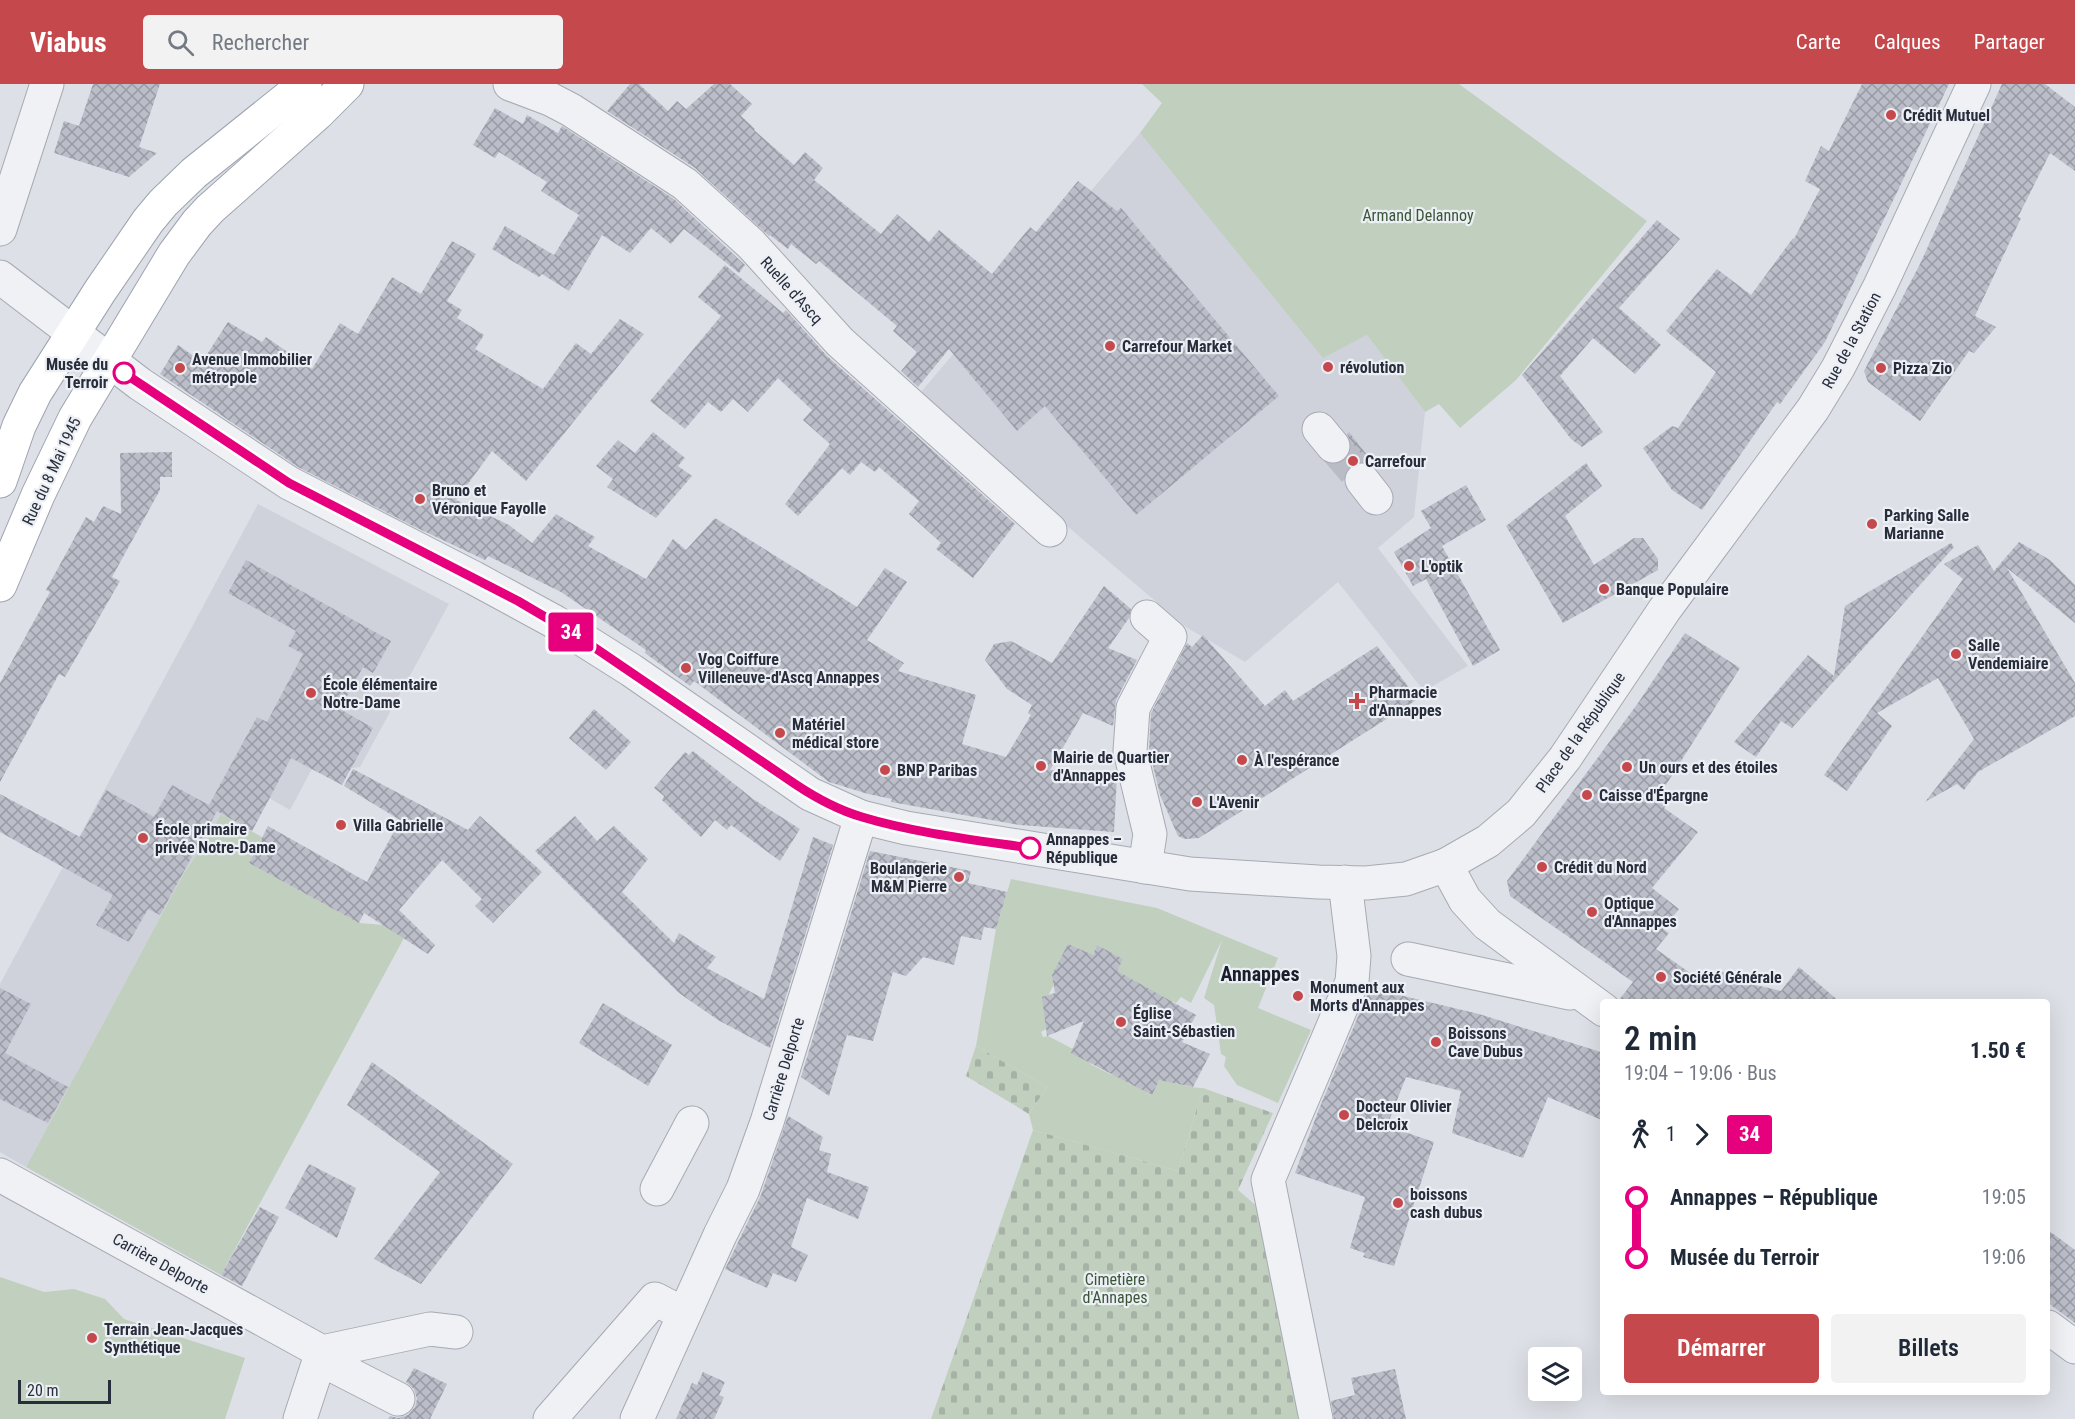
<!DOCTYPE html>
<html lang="fr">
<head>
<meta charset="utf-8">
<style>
	body { margin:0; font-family:"Roboto Condensed",sans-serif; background:#f2f2f3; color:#1f2937; height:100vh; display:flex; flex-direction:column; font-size:22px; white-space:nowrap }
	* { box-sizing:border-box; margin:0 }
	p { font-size:20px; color:#747a83 }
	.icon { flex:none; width:33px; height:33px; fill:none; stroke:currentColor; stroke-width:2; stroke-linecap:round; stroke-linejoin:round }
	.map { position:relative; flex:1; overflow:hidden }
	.sheet { position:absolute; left:1600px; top:915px; width:450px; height:396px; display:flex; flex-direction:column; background:#fff; border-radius:6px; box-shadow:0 6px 24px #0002 }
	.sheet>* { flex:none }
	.badge { padding:0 12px; border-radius:4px; font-size:21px; line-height:39px }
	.buttons { position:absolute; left:1528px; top:1263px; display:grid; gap:12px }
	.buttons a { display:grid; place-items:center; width:54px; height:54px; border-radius:6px; background:#fff; box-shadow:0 6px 24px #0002; font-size:30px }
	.scale { position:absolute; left:18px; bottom:15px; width:93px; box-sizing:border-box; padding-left:6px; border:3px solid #282d3c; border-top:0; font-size:16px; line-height:21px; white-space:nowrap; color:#282d3c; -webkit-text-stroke:4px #eceff4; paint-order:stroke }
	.map>.badge { position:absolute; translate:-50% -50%; box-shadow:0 0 0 3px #fff }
	.legs { display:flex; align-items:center; gap:9px; height:66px; padding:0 24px; font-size:20px }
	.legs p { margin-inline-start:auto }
	.head { display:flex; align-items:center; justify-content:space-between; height:102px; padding:0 24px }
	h1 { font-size:33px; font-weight:600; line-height:45px }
	.cta { display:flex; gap:12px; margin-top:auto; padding:12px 24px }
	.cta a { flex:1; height:69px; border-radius:6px; background:#c5494c; color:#fff; font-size:24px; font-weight:600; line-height:69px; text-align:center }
	.cta a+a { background:#f2f2f3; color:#1f2937 }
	ul { padding:0 24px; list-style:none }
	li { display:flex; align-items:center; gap:21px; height:60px; font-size:22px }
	li i { display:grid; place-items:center; width:9px; height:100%; margin:0 8px; background:currentColor }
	li i::after { content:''; width:15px; height:15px; margin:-8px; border:4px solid; border-radius:50%; background:#fff }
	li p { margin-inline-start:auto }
	li:first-child i { background:linear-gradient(#0000 50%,currentColor 0) }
	li:last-child i { background:linear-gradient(currentColor 50%,#0000 0) }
	header { display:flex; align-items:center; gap:36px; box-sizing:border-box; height:84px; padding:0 30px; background:#c5494c; color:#fff }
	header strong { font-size:28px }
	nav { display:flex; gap:33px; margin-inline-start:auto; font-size:21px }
	.search { width:420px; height:54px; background:#f2f2f3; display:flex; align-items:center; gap:15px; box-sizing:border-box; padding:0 21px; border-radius:6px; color:#747a83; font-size:22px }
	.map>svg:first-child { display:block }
	.built { fill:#cfd2db }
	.green { fill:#c1cfbf }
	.cemetery { fill:url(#cemetery-stones) }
	.building { fill:url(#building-cross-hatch) }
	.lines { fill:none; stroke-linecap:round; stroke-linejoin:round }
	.minor-tunnel { stroke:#b9bcc4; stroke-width:33; stroke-dasharray:33 16; stroke-linecap:butt }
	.minor-casing { stroke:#a7aab3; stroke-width:35 }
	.major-casing { stroke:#9da3b1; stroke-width:35 }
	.minor { stroke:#f0f1f5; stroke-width:33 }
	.major { stroke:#fff; stroke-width:33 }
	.line-1-casing { stroke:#fff; stroke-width:14 }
	.line-1 { stroke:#e6007e; stroke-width:9 }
	.poi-dot { fill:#c5494c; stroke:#eceff4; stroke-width:2 }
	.stop-1-dot { fill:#fff; stroke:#e6007e; stroke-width:3 }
	.labels { text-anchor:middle; stroke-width:4.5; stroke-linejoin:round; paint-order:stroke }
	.poi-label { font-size:16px; font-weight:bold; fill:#282d3c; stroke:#eceff4; text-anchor:start }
	.park-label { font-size:16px; fill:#385636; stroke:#eceff4 }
	.street-label { font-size:16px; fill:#282d3c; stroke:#eceff4 }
	.stop-label { font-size:16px; font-weight:bold; fill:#282d3c; stroke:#eceff4; text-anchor:end }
	.quarter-label { font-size:20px; font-weight:bold; fill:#1a1e2c; stroke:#eceff4 }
</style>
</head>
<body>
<header>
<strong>Viabus</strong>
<div class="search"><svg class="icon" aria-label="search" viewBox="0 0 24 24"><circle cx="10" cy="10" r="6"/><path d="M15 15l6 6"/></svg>Rechercher</div>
<nav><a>Carte</a><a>Calques</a><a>Partager</a></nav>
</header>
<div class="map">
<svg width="2075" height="1335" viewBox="0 0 2075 1335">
	<defs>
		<pattern id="cemetery-stones" width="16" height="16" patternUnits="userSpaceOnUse" patternTransform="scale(1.5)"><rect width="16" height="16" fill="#c1cfbf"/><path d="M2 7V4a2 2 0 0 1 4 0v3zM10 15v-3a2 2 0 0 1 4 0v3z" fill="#a6b2a5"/></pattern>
		<pattern id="building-cross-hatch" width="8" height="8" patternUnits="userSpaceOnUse" patternTransform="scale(1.5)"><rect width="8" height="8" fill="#bbbec8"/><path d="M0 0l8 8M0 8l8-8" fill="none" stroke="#989ba4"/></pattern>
	</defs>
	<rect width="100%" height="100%" fill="#dde0e6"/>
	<g class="built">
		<path d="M1140,49L1323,273L1367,251L1425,328L1414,433L1378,464L1468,582L1424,607L1338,498L1245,578L1186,543L916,314Z"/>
		<path d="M258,420L449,520L360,683L352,684L321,668L290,726L269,714L252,747L221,730L204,760L184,789L26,1083L0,1068V900Z"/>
	</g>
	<g class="green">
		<path d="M1142,0H1459L1647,137L1516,296L1460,344L1439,320L1425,328L1367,251L1323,274L1140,49L1162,19Z"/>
		<path d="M221,730L262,753L249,779L359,839L384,841L404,854L221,1191L26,1083L184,789L204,760Z"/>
		<path d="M1011,795L1157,824L1278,874L1258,924L1311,946L1278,1019L1237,1001L1224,982L1226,973L1221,970L1214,921L1204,914L1222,856L1191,919L1181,913L1176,919L1173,917L1170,922L1116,888L1123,875L1097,862L1090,876L1054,900L1048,912L1046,945L1041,948L1043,953L1048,952L1092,975L1090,980L1112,991L1115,988L1131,1001L1133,997L1148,1005L1147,1009L1151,1011L1159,996C1174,998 1189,1004 1203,1004L1178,1087L1033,1046L1029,1030L1047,1003L976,962L996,845Z"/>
		<path d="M0,1193L44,1208L74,1205L105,1215L124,1235L245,1274L225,1335H0Z"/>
	</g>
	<g class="cemetery">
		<path d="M976,962L1047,1003L1029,1030L966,992Z"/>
		<path d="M1203,1004L1273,1029L1238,1106L1259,1124L1300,1335H931L1033,1046L1178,1087Z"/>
	</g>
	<g class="building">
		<path d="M93,0H160L139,63L157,69L129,93L54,69L64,37L79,42Z"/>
		<path d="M630,0H639L668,27L677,17L686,25L714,0H730L752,20L741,32L755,45L754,46L794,81L805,68L823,84L814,96L881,150L897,130L929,158L939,146L992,190L1030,143L1036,148L1078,97L1117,127L1121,124L1279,312L1136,431L1045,322L1017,347L949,265L918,303L901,287L917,268L893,247L897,242L819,177L816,180L791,160L788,165L770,151L769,152L695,84L607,27Z"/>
		<path d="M1862,0H1949L1825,258L1780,320L1777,318L1702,426L1672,406L1643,364L1672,342L1678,344L1716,288L1666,247L1717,185L1751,211L1793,154L1794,155L1820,105L1805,97L1821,62L1829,67Z"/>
		<path d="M2002,0H2045L2075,23V87L2050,69L2018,133L2021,134L1975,232L1996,243L1974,269L1969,267L1920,337L1868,298L1864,287L1920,180Z"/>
		<path d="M495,24L523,40L527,31L558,49L562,42L674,115L745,181L739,189L684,145L671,160L651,144L630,169L602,151L569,207L542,190L539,193L492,165L505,142L554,171L579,131L541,107L547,98L499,68L495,74L473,61Z"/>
		<path d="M1657,136L1680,155L1619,224L1661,261L1635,290L1593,254L1560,292L1603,348L1582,363L1571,355L1522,291Z"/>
		<path d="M452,157L476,170L447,217L462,226L457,234L484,251L475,265L543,305L576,259L591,270L620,235L644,250L526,397L492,367L456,416L509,441L532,459L556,430L595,453L588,462L646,495L673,455L686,466L715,434L857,523L885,484L907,498L867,556L904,579L898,587L976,611L962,660L1006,673L1031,631L1028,629L1032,621L1007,605L985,576L994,560L1011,557L1052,579L1104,502L1131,525L1129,534L1108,564L1137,576L1116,616L1113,642L1083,629L1050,686L1117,692L1114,748L1020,741L891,718L892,715L868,710L829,698L694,597L690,602L645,569L646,566L561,508L488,472L485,476L413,442L298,383L160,290L178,261L202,278L228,238L262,258L266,253L312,285L340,239L358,250L392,193L421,210Z"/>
		<path d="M725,181L783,229L786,226L827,272L1015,440L973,494L936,465L941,459L909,430L919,417L879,383L875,388L861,378L850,391L842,384L798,432L785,420L830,360L803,336L812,326L778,294L748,328L733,315L721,328L708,318L685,345L650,317L721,232L698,213Z"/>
		<path d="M653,348L685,374L678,382L692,392L656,434L607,403L613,395L596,382L618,356L635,369Z"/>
		<path d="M1349,348L1377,384L1368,378H1359L1350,382L1345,388L1344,395L1332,380L1344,377L1350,369L1352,360L1347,350Z"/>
		<path d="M172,368V393H160V406L112,493L120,497L65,593L59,590L0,698V599L50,508L46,506L86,433L94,438L103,422L121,430L120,369Z"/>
		<path d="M1586,379L1602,402L1565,432L1594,481L1634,454H1643L1658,475V486L1563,539L1506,442Z"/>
		<path d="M1466,401L1486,436L1442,462L1500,566L1473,582L1426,495L1413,502L1394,468L1431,444L1421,427Z"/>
		<path d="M2019,458L2050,476L2075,501V539L2007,484L2075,599V632L1978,688L1964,706L1957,700L1925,718L1974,655L1938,594L1877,629L1892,642L1847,707L1824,691L1963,495L1944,480L1978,461L1994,487Z"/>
		<path d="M1951,459L1954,463L1792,644L1781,637L1756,673L1734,658L1808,571L1834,592L1845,522Z"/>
		<path d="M246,476L391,557L373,589L363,583L340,625L373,644L342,701L291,674L252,747L217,727L160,831L148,825L129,858L96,841L113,811L0,748V710L80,753L106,706L154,733L172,701L209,721L257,633L267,638L303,570L288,562L296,547L228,509Z"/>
		<path d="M1685,549L1740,584L1664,704L1674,712L1664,724L1698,748L1652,804L1679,825L1663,845L1669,849L1656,865L1710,903L1722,887L1734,896L1781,907L1799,883L1840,918H1621L1619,916L1633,898L1510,812L1507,797L1638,619Z"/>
		<path d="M1203,551L1265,622L1285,606L1293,617L1377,562L1418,615L1199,754L1185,755L1178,752L1160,711L1149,665L1151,629L1187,559L1192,563Z"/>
		<path d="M594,625L631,658L606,686L569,654Z"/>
		<path d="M693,667L753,715L800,745L780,777L731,741L727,746L715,736L701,753L662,716L664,712L654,704L685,668L689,671Z"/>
		<path d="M353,685L468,746L480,732L542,788L493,839L475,822L482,815L442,776L399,826L435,861L428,870L364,829L359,839L249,779L268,742L367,798L400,736L344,702Z"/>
		<path d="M575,732L597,757L614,742L648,775L622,808L674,859L679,849L716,873L707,884L764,915L813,753L833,761L770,964L718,936L679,909L535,767Z"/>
		<path d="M870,767L971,787L968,799L1007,808L996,845L984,843L981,856L961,852L954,881L923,873L906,892L893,888L873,957L847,951L829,1012L801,993Z"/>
		<path d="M1068,860L1093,871L1097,861L1123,875L1117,887L1196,931L1182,958L1210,970L1193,1003L1159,996L1152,1011L1071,969L1084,937L1047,952L1042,913L1055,909L1052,891Z"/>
		<path d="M0,904L31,920L5,969L68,1003L48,1039L0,1015Z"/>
		<path d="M1370,904L1479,930L1604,969V1037L1548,1013L1523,1074L1452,1049L1461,1007L1406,993L1387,1042L1434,1058L1394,1182L1363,1173L1365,1169L1350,1164L1365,1113L1295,1089L1319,1025Z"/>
		<path d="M603,919L672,961L648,1002L579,959Z"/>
		<path d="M372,978L513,1080L421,1200L374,1175L440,1088L347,1021Z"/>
		<path d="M788,1032L823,1053L819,1066L831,1070L827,1088L869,1103L858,1135L807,1114L791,1163L808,1171L796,1198L773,1189L767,1204L725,1185L761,1111Z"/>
		<path d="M309,1080L356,1104L337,1154L285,1124Z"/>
		<path d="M260,1123L279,1133L242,1202L221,1191Z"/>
		<path d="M2048,1146L2075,1166V1239L2048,1219Z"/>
		<path d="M414,1284L447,1300L430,1335H388L390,1332L398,1334L408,1331L415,1323L417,1315L414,1305L406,1298Z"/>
		<path d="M1395,1285L1406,1335H1334L1331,1317L1355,1311L1351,1294Z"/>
		<path d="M703,1288L725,1298L719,1311L724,1313L714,1335H676L692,1299L697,1301Z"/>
	</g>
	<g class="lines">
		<path class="minor-tunnel" d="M1333,362L1362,396"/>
		<defs>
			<g id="minor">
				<path d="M510,0L550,15L571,26L685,100L751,160L840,258L1050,446"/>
				<path d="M0,145L47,0"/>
				<path d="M0,193L140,300L289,399L474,494L555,538L631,586L810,710L861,733L906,744L1190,790L1318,798L1366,799L1406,795L1446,781L1488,757L1521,729L1565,674L1665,525L1813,325L1838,284L1880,202L1974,0"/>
				<path d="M1319,345L1333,362"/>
				<path d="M1362,396L1376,414"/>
				<path d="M1446,781L1465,816L1487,840L1604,926"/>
				<path d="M1145,783L1150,750L1130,667L1133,624L1170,553L1147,533"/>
				<path d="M1408,875L1570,909"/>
				<path d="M0,1091L322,1268L430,1245L456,1248"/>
				<path d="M657,1105L692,1039"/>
				<path d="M2048,1243L2075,1263"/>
				<path d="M320,1275L398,1315"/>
				<path d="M300,1335L322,1268"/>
				<path d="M550,1335L655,1215L684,1230"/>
				<path d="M637,1335L720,1151L743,1105L767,1038L861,733"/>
				<path d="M1316,1335L1268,1096L1352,898L1354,872L1345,798"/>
			</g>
			<g id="major">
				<path d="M0,397L19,342L35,309L100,207L148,137L163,119L194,89L305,0"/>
				<path d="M0,501L38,411L75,334L174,170L197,139L210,125L317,30L347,0"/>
			</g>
		</defs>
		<use href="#minor" class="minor-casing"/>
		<use href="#major" class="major-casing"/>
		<use href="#minor" class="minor"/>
		<use href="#major" class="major"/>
	</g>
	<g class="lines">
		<defs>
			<path id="line-1" d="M124,289L289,399L518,517L579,553L795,700C816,714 838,726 862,733C915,749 975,756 1030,764"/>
		</defs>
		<use href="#line-1" class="line-1-casing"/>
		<use href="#line-1" class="line-1"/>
	</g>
	<g class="poi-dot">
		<circle cx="1891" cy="31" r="6"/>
		<circle cx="1110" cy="262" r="6"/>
		<circle cx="1328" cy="283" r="6"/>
		<circle cx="180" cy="284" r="6"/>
		<circle cx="1881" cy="284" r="6"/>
		<circle cx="1353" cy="377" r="6"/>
		<circle cx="420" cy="415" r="6"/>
		<circle cx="1872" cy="440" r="6"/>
		<circle cx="1409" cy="482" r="6"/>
		<circle cx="1604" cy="505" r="6"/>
		<circle cx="1956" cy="570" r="6"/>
		<circle cx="686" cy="584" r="6"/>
		<circle cx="311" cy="609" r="6"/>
		<path d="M1354 608h6v6h6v6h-6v6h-6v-6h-6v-6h6z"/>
		<circle cx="780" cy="649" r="6"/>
		<circle cx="1242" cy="676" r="6"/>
		<circle cx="1041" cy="682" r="6"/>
		<circle cx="1627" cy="683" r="6"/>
		<circle cx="885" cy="686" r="6"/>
		<circle cx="1587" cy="711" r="6"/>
		<circle cx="1197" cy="718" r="6"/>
		<circle cx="341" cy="741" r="6"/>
		<circle cx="143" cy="754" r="6"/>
		<circle cx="1542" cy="783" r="6"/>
		<circle cx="959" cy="793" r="6"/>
		<circle cx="1592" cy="828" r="6"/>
		<circle cx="1661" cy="893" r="6"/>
		<circle cx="1298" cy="912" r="6"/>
		<circle cx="1121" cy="938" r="6"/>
		<circle cx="1436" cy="958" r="6"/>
		<circle cx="1344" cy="1031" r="6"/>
		<circle cx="1398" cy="1119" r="6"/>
		<circle cx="92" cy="1254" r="6"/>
	</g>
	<g class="stop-1-dot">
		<circle cx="124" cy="289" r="10"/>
		<circle cx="1030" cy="764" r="10"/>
	</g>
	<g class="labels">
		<g class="poi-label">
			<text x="1903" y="37">Crédit Mutuel</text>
			<text x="1122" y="268">Carrefour Market</text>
			<text x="192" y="281">Avenue Immobilier<tspan x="192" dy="18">métropole</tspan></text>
			<text x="1340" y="289">révolution</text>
			<text x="1893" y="290">Pizza Zio</text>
			<text x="1365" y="383">Carrefour</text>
			<text x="432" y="412">Bruno et<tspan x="432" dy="18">Véronique Fayolle</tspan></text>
			<text x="1884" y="437">Parking Salle<tspan x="1884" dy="18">Marianne</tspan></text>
			<text x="1421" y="488">L'optik</text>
			<text x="1616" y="511">Banque Populaire</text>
			<text x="1968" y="567">Salle<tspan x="1968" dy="18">Vendemiaire</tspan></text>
			<text x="698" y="581">Vog Coiffure<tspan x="698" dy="18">Villeneuve-d'Ascq Annappes</tspan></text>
			<text x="323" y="606">École élémentaire<tspan x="323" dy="18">Notre-Dame</tspan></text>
			<text x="1369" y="614">Pharmacie<tspan x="1369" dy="18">d'Annappes</tspan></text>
			<text x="792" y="646">Matériel<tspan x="792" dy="18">médical store</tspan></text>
			<text x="1053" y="679">Mairie de Quartier<tspan x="1053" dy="18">d'Annappes</tspan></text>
			<text x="1254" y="682">À l'espérance</text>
			<text x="1639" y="689">Un ours et des étoiles</text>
			<text x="897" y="692">BNP Paribas</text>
			<text x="1599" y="717">Caisse d'Épargne</text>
			<text x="1209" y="724">L'Avenir</text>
			<text x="353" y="747">Villa Gabrielle</text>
			<text x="155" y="751">École primaire<tspan x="155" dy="18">privée Notre-Dame</tspan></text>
			<text x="1554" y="789">Crédit du Nord</text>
			<text x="947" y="790" text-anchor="end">Boulangerie<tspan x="947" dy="18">M&amp;M Pierre</tspan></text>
			<text x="1604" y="825">Optique<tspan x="1604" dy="18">d'Annappes</tspan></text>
			<text x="1673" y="899">Société Générale</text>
			<text x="1310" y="909">Monument aux<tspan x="1310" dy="18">Morts d'Annappes</tspan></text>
			<text x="1133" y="935">Église<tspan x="1133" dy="18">Saint-Sébastien</tspan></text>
			<text x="1448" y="955">Boissons<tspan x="1448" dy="18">Cave Dubus</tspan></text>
			<text x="1356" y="1028">Docteur Olivier<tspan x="1356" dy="18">Delcroix</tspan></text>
			<text x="1410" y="1116">boissons<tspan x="1410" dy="18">cash dubus</tspan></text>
			<text x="104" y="1251">Terrain Jean-Jacques<tspan x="104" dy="18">Synthétique</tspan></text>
		</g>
		<g class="park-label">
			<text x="1418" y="137">Armand Delannoy</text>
			<text x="1115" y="1201">Cimetière<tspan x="1115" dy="18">d'Annapes</tspan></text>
		</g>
		<g class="street-label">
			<text transform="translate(792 206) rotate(48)" y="6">Ruelle d'Ascq</text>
			<text transform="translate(1851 256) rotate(-62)" y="6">Rue de la Station</text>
			<text transform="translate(51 387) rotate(-65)" y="6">Rue du 8 Mai 1945</text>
			<text transform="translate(1580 648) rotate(-55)" y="6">Place de la République</text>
			<text transform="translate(783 985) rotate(-73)" y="6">Carrière Delporte</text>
			<text transform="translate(161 1179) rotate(29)" y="6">Carrière Delporte</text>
		</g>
		<g class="stop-label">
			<text x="108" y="286">Musée du<tspan x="108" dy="18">Terroir</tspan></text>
			<text x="1046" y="761" text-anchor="start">Annappes –<tspan x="1046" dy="18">République</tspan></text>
		</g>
		<g class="quarter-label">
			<text x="1260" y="897">Annappes</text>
		</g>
	</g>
</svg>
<div class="buttons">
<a><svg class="icon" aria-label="layers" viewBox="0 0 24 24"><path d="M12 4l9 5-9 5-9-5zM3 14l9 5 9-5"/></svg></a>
</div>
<div class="scale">20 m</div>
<b class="badge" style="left:571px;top:548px;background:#e6007e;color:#fff">34</b>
<section class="sheet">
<div class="head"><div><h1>2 min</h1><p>19:04 – 19:06 · Bus</p></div><b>1.50 €</b></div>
<div class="legs"><svg class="icon" aria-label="walk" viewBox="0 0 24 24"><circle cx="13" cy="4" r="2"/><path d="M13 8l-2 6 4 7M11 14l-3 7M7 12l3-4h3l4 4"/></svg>1<svg class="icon" aria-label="forward" viewBox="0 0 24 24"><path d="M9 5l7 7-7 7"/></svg><b class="badge" style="background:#e6007e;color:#fff">34</b></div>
<ul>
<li><i style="color:#e6007e"></i><b>Annappes – République</b><p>19:05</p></li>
<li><i style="color:#e6007e"></i><b>Musée du Terroir</b><p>19:06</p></li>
</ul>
<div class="cta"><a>Démarrer</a><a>Billets</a></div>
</section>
</div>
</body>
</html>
